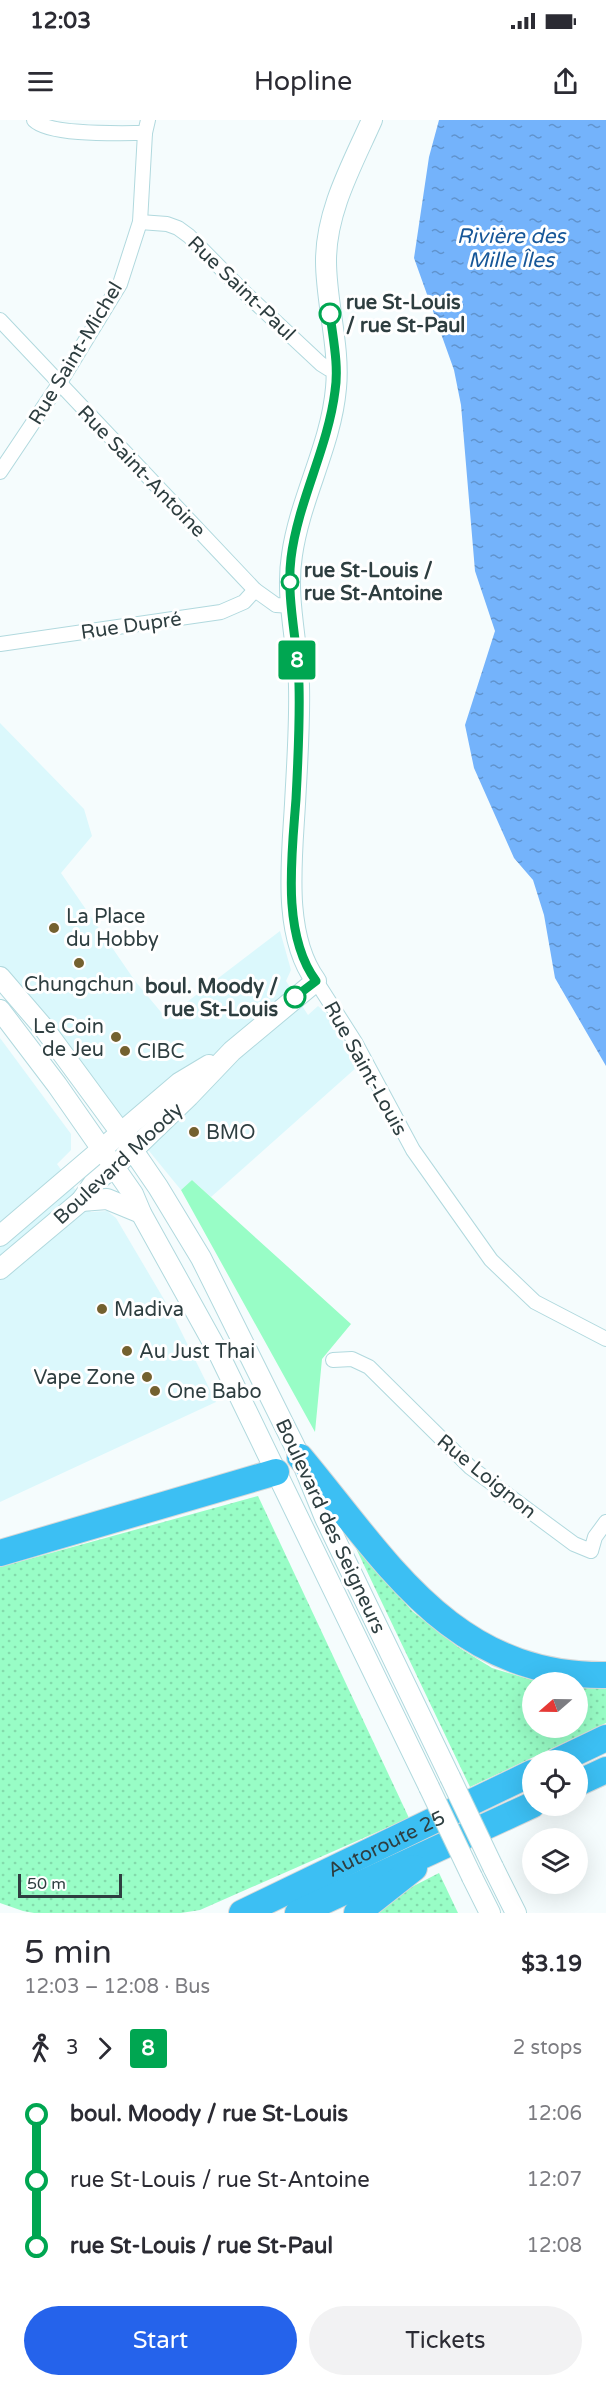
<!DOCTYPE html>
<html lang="en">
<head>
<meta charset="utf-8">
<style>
	body { margin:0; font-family:"Varela Round",sans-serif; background:#f2f2f3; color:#2b2b33; height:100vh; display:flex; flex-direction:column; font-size:22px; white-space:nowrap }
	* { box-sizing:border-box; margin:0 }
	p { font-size:20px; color:#7c7c81 }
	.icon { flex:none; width:33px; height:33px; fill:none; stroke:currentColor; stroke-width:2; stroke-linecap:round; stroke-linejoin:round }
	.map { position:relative; height:1793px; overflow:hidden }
	.panel { display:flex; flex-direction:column; background:#fff; flex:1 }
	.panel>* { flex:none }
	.badge { padding:0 12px; border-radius:4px; font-size:21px; line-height:39px }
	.needle { width:39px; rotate:250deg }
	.buttons { position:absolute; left:522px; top:1552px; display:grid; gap:12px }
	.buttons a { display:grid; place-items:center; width:66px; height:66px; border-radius:50%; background:#fff; box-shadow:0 6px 24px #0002; font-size:30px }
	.scale { position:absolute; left:18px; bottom:15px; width:104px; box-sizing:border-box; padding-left:6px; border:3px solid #2e3e40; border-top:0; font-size:16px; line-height:21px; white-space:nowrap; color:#2e3e40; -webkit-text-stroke:4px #fff; paint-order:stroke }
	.map>.badge { position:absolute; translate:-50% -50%; box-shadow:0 0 0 3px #fff }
	.legs { display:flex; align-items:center; gap:9px; height:66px; padding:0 24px; font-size:20px }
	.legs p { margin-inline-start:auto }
	.overview { display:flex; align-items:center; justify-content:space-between; height:102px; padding:0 24px }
	h1 { font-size:33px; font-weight:600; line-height:45px }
	.primary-button { display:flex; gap:12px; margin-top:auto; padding:12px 24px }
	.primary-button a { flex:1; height:69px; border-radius:36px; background:#2563eb; color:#fff; font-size:24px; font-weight:600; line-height:69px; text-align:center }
	.primary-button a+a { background:#f2f2f3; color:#2b2b33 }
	ul { padding:0 24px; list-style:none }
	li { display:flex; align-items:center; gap:21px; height:66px; font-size:22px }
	li i { display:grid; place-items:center; width:9px; height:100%; margin:0 8px; background:currentColor }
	li i::after { content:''; width:15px; height:15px; margin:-8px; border:4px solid; border-radius:50%; background:#fff }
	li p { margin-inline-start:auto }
	li:first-child i { background:linear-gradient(#0000 50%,currentColor 0) }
	li:last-child i { background:linear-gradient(currentColor 50%,#0000 0) }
	.status { display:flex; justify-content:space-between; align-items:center; height:42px; padding:0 30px; background:#fff; direction:ltr }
	.status svg { height:16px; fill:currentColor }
	header { display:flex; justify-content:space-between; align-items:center; height:78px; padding:0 24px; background:#fff; font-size:27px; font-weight:600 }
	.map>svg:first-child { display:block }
	.built { fill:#dbf8fc }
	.grass { fill:url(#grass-dots) }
	.green { fill:#98fdc6 }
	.water { fill:url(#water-ripples) }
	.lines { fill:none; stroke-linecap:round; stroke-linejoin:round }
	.street-casing { stroke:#b1d9de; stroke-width:16 }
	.secondary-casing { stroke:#b1d9de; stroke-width:22 }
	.highway-casing { stroke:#d5d8d9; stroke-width:28 }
	.street { stroke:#fff; stroke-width:14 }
	.secondary { stroke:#fff; stroke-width:20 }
	.highway { stroke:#3cbff3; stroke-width:26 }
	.secondary-bridge-casing { stroke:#b1d9de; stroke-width:22; stroke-linecap:butt }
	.secondary-bridge { stroke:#fff; stroke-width:20 }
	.line-1-casing { stroke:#fff; stroke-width:14 }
	.line-1 { stroke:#00a651; stroke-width:9 }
	.stop-1-dot { fill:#fff; stroke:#00a651; stroke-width:3 }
	.poi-dot { fill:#74612f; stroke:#fff; stroke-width:2 }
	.labels { text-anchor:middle; stroke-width:6; stroke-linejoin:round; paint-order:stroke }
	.street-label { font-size:20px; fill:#2e3e40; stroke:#fff }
	.stop-label { font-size:20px; font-weight:bold; fill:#2e3e40; stroke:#fff; text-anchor:start }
	.poi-label { font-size:20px; fill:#2e3e40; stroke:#fff; text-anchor:start }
	.water-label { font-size:21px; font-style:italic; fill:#175798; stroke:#fff }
</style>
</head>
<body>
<div class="status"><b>12:03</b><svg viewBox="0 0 49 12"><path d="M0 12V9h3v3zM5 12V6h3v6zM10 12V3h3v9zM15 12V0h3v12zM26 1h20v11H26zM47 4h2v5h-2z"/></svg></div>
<header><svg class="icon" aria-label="menu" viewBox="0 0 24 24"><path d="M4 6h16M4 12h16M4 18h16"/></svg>Hopline<svg class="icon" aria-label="share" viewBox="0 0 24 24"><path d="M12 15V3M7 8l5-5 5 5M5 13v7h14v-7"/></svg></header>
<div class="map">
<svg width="606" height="1793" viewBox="0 0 606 1793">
	<defs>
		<pattern id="grass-dots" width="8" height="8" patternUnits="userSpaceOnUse" patternTransform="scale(1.5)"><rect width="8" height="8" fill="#98fdc6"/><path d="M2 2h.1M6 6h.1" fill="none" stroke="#83daab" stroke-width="1.8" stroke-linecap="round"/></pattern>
		<pattern id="water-ripples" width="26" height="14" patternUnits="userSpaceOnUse" patternTransform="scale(1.5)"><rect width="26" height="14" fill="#74b3fb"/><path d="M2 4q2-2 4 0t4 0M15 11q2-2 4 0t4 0" fill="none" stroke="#6093cd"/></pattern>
	</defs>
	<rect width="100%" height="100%" fill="#f5fcfd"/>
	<g class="built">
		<path d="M0,603L84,689L92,716L61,753L135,861L166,898L280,811L291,850L286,861L308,895L318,886L329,896L357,947L211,1077L192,1060L181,1070L118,993L0,856Z"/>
		<path d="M0,918L71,1014V1030L57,1044L91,1092L107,1091L116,1098L172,1193L216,1282L0,1382Z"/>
	</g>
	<g class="grass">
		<path d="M258,1376L409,1698L200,1790L181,1793H34L23,1791L0,1783V1447Z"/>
		<path d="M352,1420L412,1491L458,1527L492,1548L542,1563H532V1608H578V1565L606,1567V1603L470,1667Z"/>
		<path d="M439,1753L458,1793H375L394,1776Z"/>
	</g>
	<path class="green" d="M192,1060L351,1204L322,1239L315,1312L181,1070Z"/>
	<path class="water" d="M439,0H606V946L555,858L544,795L533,760L514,738L474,648L465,605L495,511L475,451L461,285L454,250L414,138L429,37Z"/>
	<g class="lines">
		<defs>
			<g id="street">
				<path d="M34,0C50,16 121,13 145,13"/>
				<path d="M140,102L167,104L178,108L189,116L245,173L321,244L329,249H336"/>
				<path d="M0,200L255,470L276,485L292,486"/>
				<path d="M0,352L59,264L120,164L140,102L145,13L148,0"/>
				<path d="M0,524L221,492L244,482L255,470"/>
				<path d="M316,861L355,922L413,1030L491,1140L535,1182L606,1219"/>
				<path d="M333,1240L352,1239L369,1247L470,1347L574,1424L591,1431L595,1417L606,1402"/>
			</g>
			<g id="secondary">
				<path d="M0,857L43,907L121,1013L158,1067L201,1138L300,1337L325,1398L450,1657"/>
				<path d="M0,890L57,965L133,1074L141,1093L217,1230L429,1667"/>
				<path d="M81,1081L107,1079L141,1093"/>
				<path d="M0,1116L179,963L209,945"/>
				<path d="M0,1149L81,1081L93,1064L133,1030L189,976L232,931L316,861C282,815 292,738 295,684C297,645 300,605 299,566C298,523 285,478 292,435C300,378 331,326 336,268C340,226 326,183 326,141C326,91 352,45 372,0"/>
				<path d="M493,1747L516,1793"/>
				<path d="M472,1757L490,1793"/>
			</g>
			<g id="highway">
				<path d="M300,1337C387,1441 452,1557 606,1555"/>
				<path d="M0,1433L276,1352"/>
				<path d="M558,1641L606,1618"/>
				<path d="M578,1663L606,1650"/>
				<path id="s1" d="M242,1793L532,1653"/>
				<path d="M298,1793L532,1685"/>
				<path d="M357,1793L414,1748"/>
			</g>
		</defs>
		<use href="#street" class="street-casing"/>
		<use href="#secondary" class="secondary-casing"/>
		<use href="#highway" class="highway-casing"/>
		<use href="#street" class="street"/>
		<use href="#secondary" class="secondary"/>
		<use href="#highway" class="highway"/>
		<defs>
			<g id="secondary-bridge">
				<path d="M450,1657L493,1747"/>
				<path d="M429,1667L472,1757"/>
			</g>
		</defs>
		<use href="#secondary-bridge" class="secondary-bridge-casing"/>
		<use href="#secondary-bridge" class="secondary-bridge"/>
	</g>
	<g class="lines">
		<defs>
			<path id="line-1" d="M295,877L316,861C281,814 292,734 296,679C298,641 300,603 299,565C298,523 286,480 291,438C298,381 328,328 335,271C339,246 333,219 330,194"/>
		</defs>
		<use href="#line-1" class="line-1-casing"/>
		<use href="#line-1" class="line-1"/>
	</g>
	<g class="stop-1-dot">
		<circle cx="330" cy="194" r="10"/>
		<circle cx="290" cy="462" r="8"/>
		<circle cx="295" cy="877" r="10"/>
	</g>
	<g class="poi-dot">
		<circle cx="54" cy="808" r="6"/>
		<circle cx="79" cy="843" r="6"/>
		<circle cx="116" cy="917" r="6"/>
		<circle cx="125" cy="931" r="6"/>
		<circle cx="194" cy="1012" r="6"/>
		<circle cx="102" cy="1189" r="6"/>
		<circle cx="127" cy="1231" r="6"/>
		<circle cx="147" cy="1257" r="6"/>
		<circle cx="155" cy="1271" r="6"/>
	</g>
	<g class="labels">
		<g class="street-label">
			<text transform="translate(242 168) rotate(44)" y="7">Rue Saint-Paul</text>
			<text transform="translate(75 233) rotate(-59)" y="7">Rue Saint-Michel</text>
			<text transform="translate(142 351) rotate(46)" y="7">Rue Saint-Antoine</text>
			<text transform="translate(131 505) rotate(-8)" y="7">Rue Dupré</text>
			<text transform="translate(366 948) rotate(61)" y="7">Rue Saint-Louis</text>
			<text transform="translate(118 1043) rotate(-43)" y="7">Boulevard Moody</text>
			<text transform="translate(487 1356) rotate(39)" y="7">Rue Loignon</text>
			<text transform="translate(331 1406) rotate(65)" y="7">Boulevard des Seigneurs</text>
			<text dy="7" stroke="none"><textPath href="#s1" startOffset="160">Autoroute 25</textPath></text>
		</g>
		<g class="stop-label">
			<text x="346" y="189">rue St-Louis<tspan x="346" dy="23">/ rue St-Paul</tspan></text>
			<text x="304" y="457">rue St-Louis /<tspan x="304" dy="23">rue St-Antoine</tspan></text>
			<text x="278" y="873" text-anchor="end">boul. Moody /<tspan x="278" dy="23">rue St-Louis</tspan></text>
		</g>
		<g class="poi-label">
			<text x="66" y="803">La Place<tspan x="66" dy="23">du Hobby</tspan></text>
			<text x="79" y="871" text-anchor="middle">Chungchun</text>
			<text x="104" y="913" text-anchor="end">Le Coin<tspan x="104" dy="23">de Jeu</tspan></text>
			<text x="137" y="938">CIBC</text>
			<text x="206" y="1019">BMO</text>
			<text x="114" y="1196">Madiva</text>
			<text x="139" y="1238">Au Just Thai</text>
			<text x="135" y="1264" text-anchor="end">Vape Zone</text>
			<text x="167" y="1278">One Babo</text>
		</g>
		<g class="water-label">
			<text x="511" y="123">Rivière des<tspan x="511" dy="24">Mille Îles</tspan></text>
		</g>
	</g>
</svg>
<div class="buttons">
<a><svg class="needle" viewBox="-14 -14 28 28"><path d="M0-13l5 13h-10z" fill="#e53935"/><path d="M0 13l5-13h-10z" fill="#7c7c81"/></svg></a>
<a><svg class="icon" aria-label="locate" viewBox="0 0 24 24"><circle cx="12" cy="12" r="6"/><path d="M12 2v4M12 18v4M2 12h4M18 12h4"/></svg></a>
<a><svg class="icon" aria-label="layers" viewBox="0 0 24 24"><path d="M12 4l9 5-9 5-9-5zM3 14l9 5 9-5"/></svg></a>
</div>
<div class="scale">50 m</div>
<b class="badge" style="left:297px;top:540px;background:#00a651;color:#fff">8</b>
</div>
<section class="panel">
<div class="overview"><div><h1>5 min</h1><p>12:03 – 12:08 · Bus</p></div><b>$3.19</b></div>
<div class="legs"><svg class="icon" aria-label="walk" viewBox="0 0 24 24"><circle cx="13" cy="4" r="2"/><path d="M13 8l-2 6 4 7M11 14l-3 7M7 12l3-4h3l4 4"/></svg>3<svg class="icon" aria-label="forward" viewBox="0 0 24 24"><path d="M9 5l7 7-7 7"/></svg><b class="badge" style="background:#00a651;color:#fff">8</b><p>2 stops</p></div>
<ul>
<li><i style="color:#00a651"></i><b>boul. Moody / rue St-Louis</b><p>12:06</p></li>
<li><i style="color:#00a651"></i><span>rue St-Louis / rue St-Antoine</span><p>12:07</p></li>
<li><i style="color:#00a651"></i><b>rue St-Louis / rue St-Paul</b><p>12:08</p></li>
</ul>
<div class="primary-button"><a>Start</a><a>Tickets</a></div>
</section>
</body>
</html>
